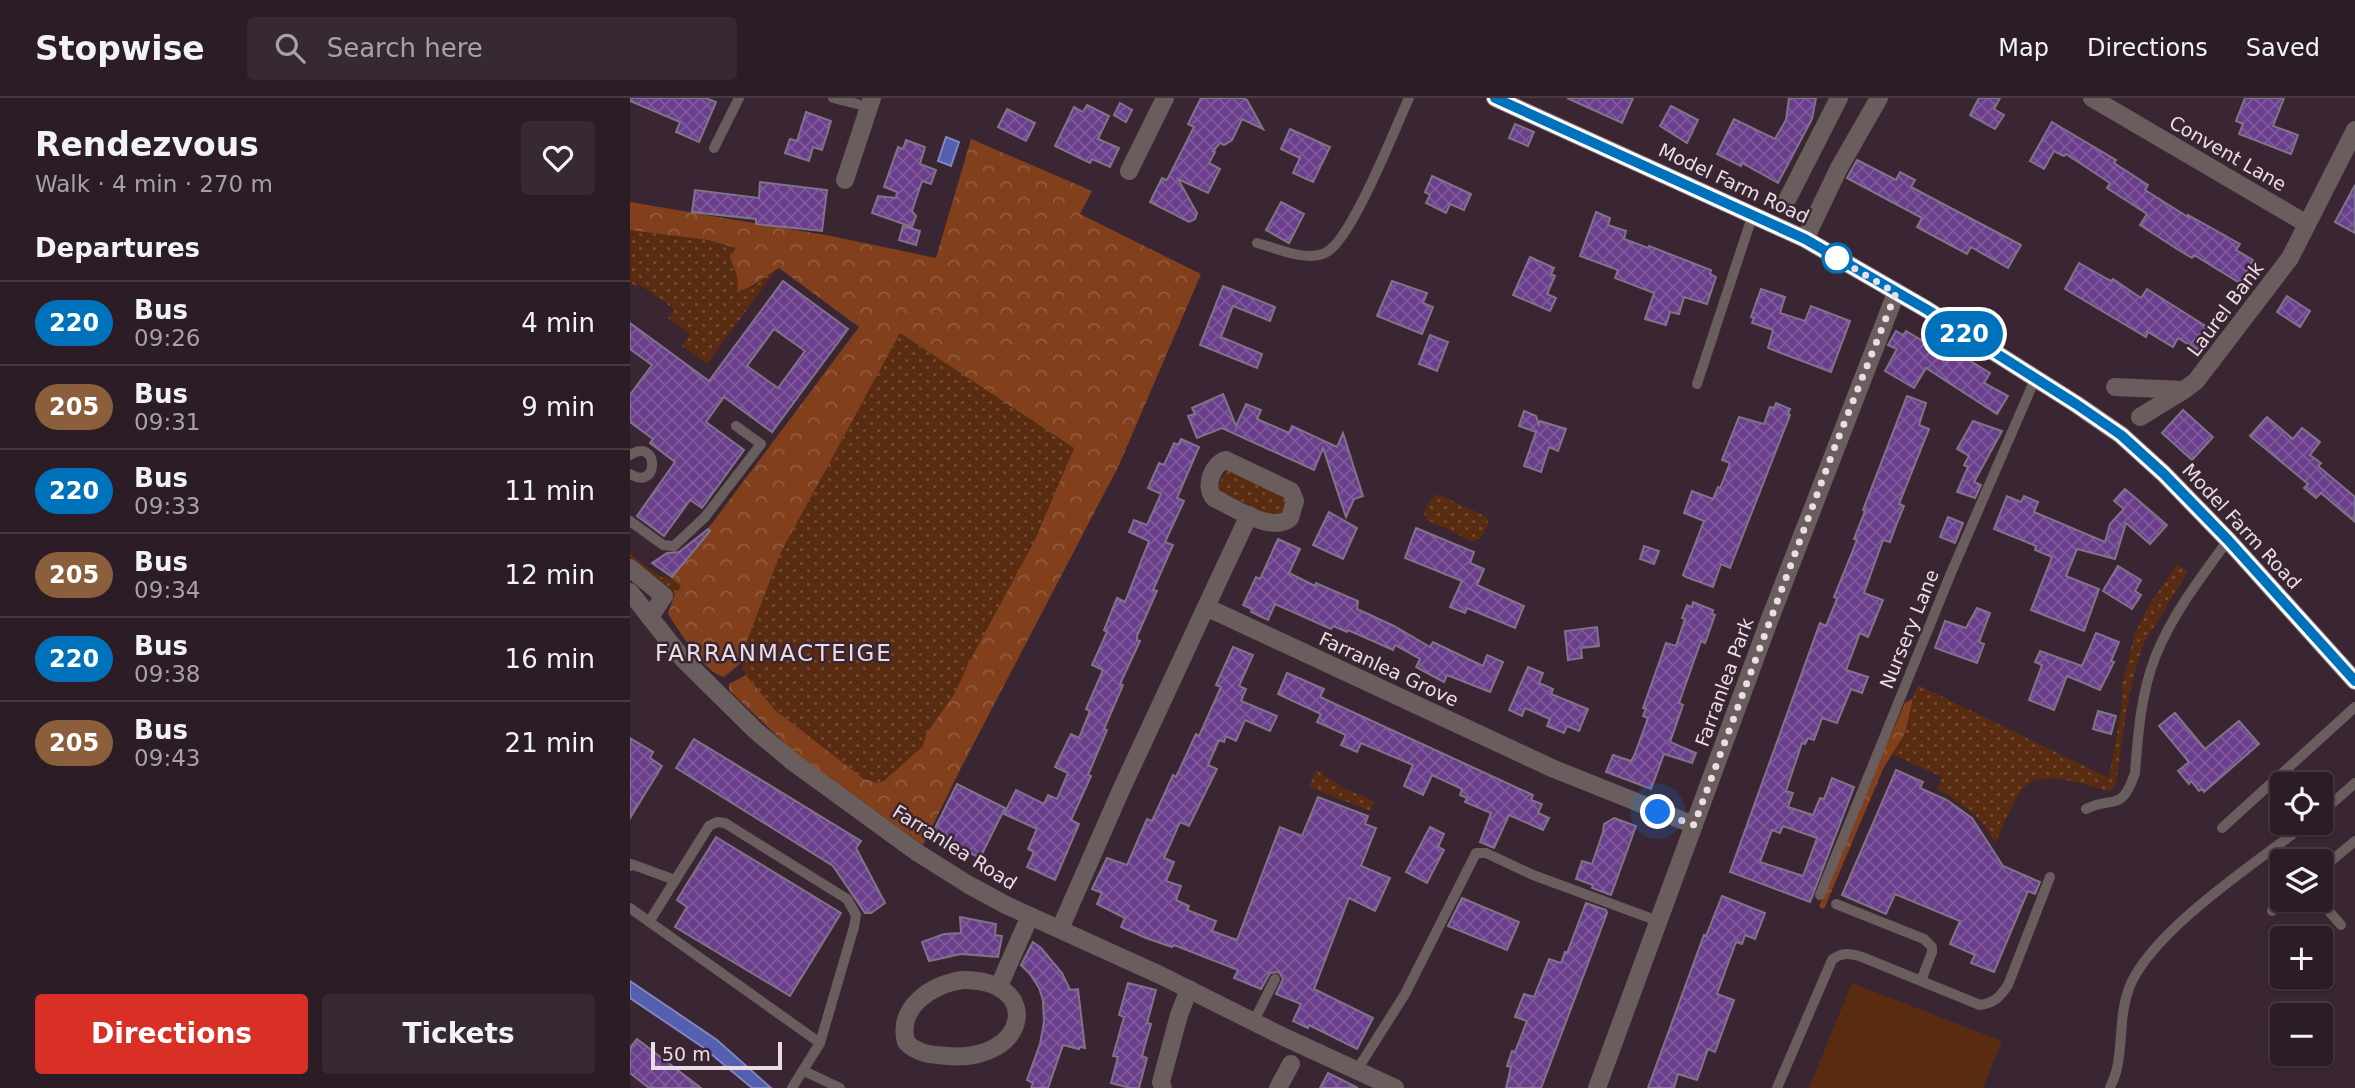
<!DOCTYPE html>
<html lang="en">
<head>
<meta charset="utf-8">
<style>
	body { margin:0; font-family:"DejaVu Sans",sans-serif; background:#372932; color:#f1f3f6; height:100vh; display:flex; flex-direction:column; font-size:26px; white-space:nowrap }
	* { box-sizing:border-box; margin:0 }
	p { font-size:23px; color:#a6a1a7 }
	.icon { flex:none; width:38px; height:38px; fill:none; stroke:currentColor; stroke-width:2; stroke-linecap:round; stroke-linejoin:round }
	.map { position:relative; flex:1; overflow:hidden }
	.panel { display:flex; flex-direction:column; background:#2b1c26; width:630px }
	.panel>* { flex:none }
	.badge { padding:0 14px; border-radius:23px; font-size:24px; line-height:46px }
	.fabs { position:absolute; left:1640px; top:674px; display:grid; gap:14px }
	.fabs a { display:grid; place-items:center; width:63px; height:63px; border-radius:7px; background:#2b1c26; box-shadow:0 2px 5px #0004,0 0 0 2px #473a43; font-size:35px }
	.scale { position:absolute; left:21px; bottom:18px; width:131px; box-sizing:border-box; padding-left:7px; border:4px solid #eadde5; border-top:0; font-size:19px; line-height:24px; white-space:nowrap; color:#eadde5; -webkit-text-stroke:5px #392632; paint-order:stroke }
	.you { position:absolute; width:35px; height:35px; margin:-18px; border:5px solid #fff; border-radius:50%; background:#1a73e8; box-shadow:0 0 0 10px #1a73e833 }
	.map>.badge { position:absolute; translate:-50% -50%; box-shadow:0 0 0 4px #fff }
	h2 { padding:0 35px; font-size:26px; line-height:63px }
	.round { display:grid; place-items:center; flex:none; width:74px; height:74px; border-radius:7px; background:#372932 }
	.summary { display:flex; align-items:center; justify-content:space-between; height:119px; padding:0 35px }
	h1 { font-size:33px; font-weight:700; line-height:52px }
	.primary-button { display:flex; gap:14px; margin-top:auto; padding:14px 35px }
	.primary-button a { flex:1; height:80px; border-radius:7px; background:#d93025; color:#fff; font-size:28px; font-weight:700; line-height:80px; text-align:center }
	.primary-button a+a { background:#372932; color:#f1f3f6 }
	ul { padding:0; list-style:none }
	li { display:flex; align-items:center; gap:21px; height:84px; padding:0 35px; border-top:2px solid #473a43 }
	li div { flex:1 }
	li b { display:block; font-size:26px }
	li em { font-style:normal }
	li .badge { min-width:77px; font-weight:700; text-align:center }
	header { display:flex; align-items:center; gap:42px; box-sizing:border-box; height:98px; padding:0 35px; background:#2b1c26; border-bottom:2px solid #473a43 }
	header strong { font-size:33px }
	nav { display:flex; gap:38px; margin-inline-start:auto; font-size:24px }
	.search { width:490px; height:63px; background:#372932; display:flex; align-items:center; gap:18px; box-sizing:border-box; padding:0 24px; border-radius:7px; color:#a6a1a7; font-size:26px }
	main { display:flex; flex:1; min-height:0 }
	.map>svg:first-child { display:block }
	.grass { fill:url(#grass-dots) }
	.forest { fill:url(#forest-crowns) }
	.pitch { fill:#592c12 }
	.water { fill:#555fb0; stroke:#8285c0; stroke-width:2 }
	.building { fill:url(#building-cross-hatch); stroke:#7f7489; stroke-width:2; fill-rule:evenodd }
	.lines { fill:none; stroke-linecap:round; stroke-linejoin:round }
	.service { stroke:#695d5d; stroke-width:10 }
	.minor { stroke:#695d5d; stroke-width:18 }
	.secondary { stroke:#8b7778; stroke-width:18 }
	.line-casing { stroke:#fff; stroke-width:16 }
	.line { stroke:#0072bc; stroke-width:10 }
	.walk { stroke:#eadde5; stroke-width:7; stroke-dasharray:0 12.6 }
	.stop-dot { fill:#fff; stroke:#0072bc; stroke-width:3.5 }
	.labels { text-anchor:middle; stroke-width:5; stroke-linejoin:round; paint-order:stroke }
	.street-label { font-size:19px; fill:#eadde5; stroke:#392632 }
	.quarter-label { font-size:23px; letter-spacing:2px; fill:#eadde5; stroke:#392632 }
</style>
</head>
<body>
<header>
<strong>Stopwise</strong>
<div class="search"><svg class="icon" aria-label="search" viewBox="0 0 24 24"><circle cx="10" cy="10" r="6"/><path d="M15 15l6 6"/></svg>Search here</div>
<nav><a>Map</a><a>Directions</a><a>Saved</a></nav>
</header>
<main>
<section class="panel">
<div class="summary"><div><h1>Rendezvous</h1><p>Walk · 4 min · 270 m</p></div><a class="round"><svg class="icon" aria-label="heart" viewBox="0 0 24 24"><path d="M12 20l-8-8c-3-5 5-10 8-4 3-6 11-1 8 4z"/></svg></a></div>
<h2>Departures</h2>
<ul>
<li><span class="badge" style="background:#0072bc;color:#fff">220</span><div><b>Bus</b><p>09:26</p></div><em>4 min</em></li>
<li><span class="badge" style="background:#8b5e3c;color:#fff">205</span><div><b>Bus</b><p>09:31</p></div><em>9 min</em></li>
<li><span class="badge" style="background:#0072bc;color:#fff">220</span><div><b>Bus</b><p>09:33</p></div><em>11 min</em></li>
<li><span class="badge" style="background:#8b5e3c;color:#fff">205</span><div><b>Bus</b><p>09:34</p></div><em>12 min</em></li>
<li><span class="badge" style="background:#0072bc;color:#fff">220</span><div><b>Bus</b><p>09:38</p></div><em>16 min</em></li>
<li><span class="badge" style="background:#8b5e3c;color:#fff">205</span><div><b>Bus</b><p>09:43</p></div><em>21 min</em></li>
</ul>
<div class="primary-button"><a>Directions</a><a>Tickets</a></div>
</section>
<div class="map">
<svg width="1725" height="990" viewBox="0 0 1725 990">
	<defs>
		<pattern id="grass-dots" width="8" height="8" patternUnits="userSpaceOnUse" patternTransform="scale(1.75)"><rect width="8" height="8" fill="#592c12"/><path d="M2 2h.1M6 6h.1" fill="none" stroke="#714a34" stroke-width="1.8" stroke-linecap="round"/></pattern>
		<pattern id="forest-crowns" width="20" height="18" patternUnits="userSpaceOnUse" patternTransform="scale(1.75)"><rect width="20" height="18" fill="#81401b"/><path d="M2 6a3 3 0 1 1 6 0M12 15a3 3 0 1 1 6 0" fill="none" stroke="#935b3c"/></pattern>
		<pattern id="building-cross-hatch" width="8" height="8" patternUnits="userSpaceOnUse" patternTransform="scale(1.75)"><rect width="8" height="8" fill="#6a3e8b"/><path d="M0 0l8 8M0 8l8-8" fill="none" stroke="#7f599b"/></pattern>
	</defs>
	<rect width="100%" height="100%" fill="#392632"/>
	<g class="grass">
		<path d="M0,132L78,142L107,150L122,190L137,176L148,169L77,266L52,248L60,236L38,220L44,211L9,186L6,189L0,184Z"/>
		<path d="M270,235L444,350L404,444L338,566L325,595L296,636L293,648L262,677L248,685L234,681L145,612L113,573L112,556L151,454Z"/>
		<path d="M597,371L652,394L658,405L655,417H637L592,394L588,387Z"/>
		<path d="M805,397H810L857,419L858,427L850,441L842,443L797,422L794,415L799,405Z"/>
		<path d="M0,456L33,480L35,477L51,488L44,498L0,464Z"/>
		<path d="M1547,466L1558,473L1513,547C1497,591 1493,639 1486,684L1482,692L1477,693C1457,687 1409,670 1393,690C1381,705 1374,728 1365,745C1352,719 1332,705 1307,691L1312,679L1262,656L1275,635L1283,600L1288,587L1479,680L1492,607V586L1505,535L1520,506Z"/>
		<path d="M686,672L712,689L744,703L741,713L679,689Z"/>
	</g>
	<g class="forest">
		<path d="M341,41L462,93L450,116L571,176L489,367L333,666L293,747L168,658L99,592V586L116,577L145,612L234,681L248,685L255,682L293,648L296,636L325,595L338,566L404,444L444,350L270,235L151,454L112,556V564L94,579C73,574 50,534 38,516L44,498L51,488L41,480L229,229L149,170C133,178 125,190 108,193L107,178L100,159L106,150L78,142L0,132V104L201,138L306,160Z"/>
		<path d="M1283,600L1275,635L1253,671L1194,811L1189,809L1235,694L1275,605Z"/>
	</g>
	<path class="pitch" d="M1222,885L1372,943L1353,990H1179Z"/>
	<g class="water">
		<path d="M316,39L329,44L321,68L308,63Z"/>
		<path d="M0,883L87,942L141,990H122L74,950L0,900Z"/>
	</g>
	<g class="building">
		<path d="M0,0H76L86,4L69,44L46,34L50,24L0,3Z"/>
		<path d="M571,0H613L617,2L633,31L612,21L602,42L594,47L590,45L583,53L585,54L579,65L590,71L578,95L548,81L567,115L565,121L559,124L520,104L532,80L537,82L564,29L558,26Z"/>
		<path d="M937,0H1003L992,25Z"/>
		<path d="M1159,0H1186L1182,21L1148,85L1112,65L1111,68L1087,56L1104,21L1145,41L1156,22Z"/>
		<path d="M1349,0H1370L1364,11L1374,17L1365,31L1340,17Z"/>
		<path d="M1615,0H1654L1643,28L1668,37L1661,56L1609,36L1613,26L1606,23Z"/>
		<path d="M490,5L502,12L496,24L484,17Z"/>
		<path d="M457,7L479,18L468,41L489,50L480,69L462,61L460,65L425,48L444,9L453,14Z"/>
		<path d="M1041,8L1068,22L1057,45L1030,28Z"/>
		<path d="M377,11L405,25L396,43L368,29Z"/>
		<path d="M176,14L201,23L192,52L183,49L179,63L155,55L160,41L167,43Z"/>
		<path d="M1422,24L1486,62L1484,65L1518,87L1515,92L1558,119V117L1610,146L1606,152L1623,162L1610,185L1564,157L1562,160L1547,151L1510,127L1517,116L1477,90L1480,85L1436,56L1434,58L1424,53L1414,71L1400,63Z"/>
		<path d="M885,26L904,34L898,48L879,40Z"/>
		<path d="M660,31L700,49L683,84L663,75L670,60L651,51Z"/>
		<path d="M276,42L295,49L290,66L306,72L301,86L292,83L282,113L286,118L282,129L242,115L248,98L266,100L267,94L254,89L268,49L273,51Z"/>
		<path d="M1227,62L1266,82L1270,74L1285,82L1281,89L1391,147L1378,170L1341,149L1337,156L1313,143L1287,129L1292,120L1217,80Z"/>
		<path d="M802,78L841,96L834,112L820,106L816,115L796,105L800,97L795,94Z"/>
		<path d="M130,84L197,92L192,133L126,126V121L62,114L65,92L129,100Z"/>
		<path d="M1725,87V135L1705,124Z"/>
		<path d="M651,104L674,116L659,145L636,132Z"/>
		<path d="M966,114L980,120L978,127L996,133L994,141L1018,150L1019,148L1081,172L1080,176L1086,179L1077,206L1054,199L1049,216L1040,214L1036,227L1015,221L1024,195L985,180L988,172L950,158Z"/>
		<path d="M273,128L290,133L286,147L269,142Z"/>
		<path d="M900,159L924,170L921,176L925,178L917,196L926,200L920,213L883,197Z"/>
		<path d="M1449,165L1481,183L1483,181L1511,200L1517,191L1582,232L1569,253L1548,240L1543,249L1518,234L1516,239L1435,191Z"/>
		<path d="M153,183L218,231L142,334L94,299L76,324L114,352L72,410L60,402L34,438L7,418L45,364L20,345L23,341L0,324V297L22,267L0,251V225L79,283ZM144,231L175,253L148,290L117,268Z"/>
		<path d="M762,183L797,195L793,205L803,209L792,236L747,218Z"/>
		<path d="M593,188L645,209L640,223L603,208L591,239L632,256L627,270L570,247Z"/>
		<path d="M1131,191L1155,199L1150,215L1175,223L1181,208L1220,223L1201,274L1138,250L1143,232L1122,225L1124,220L1121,219Z"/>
		<path d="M1657,198L1680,213L1670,229L1647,214Z"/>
		<path d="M1266,233L1273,237L1276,233L1325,262L1329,256L1360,275L1354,285L1378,298L1367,316L1296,270L1284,290L1255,273L1267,251L1258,247Z"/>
		<path d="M800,237L818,244L807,273L789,266Z"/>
		<path d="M593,296L606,328L616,306L631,312L627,321L659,335L662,328L707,349L713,335L733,398L724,401L716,419L693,350L684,372L592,330L567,340L558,318L565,316L562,310Z"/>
		<path d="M1277,298L1296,305L1289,327L1299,331L1269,406L1274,408L1267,425L1260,444L1253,442L1234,495L1253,502L1238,539L1230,535L1216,572L1238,579L1232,595L1221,591L1207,625L1192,620L1184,642L1178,640L1175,646L1172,645L1156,693L1163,695L1158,709L1183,717L1190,700L1194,701L1202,680L1224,689L1180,804L1100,774L1190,525L1196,528L1207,501L1204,499L1227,442L1224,441L1235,413L1233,412ZM1153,728L1187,740L1173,778L1130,764L1142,732L1150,735Z"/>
		<path d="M1146,305L1160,311L1158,316L1160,317L1100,470L1091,466L1083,489L1056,479L1053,477L1074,423L1054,415L1062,393L1083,401L1088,389L1090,390L1100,365L1092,362L1109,319L1134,326L1140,309L1144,310Z"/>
		<path d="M1553,312L1583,339L1562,362L1532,335Z"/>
		<path d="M894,313L906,318L909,327L910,323L936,331L928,353L919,349L911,374L894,368L906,334L889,328Z"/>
		<path d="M1637,319L1663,341L1672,330L1690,344L1680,357L1691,365L1688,368L1725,399V424L1691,395L1686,400L1674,390L1678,386L1620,338Z"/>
		<path d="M1343,323L1372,333L1344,384L1351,387L1345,400L1327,394L1338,369L1334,367L1339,358L1327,351Z"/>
		<path d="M551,341L569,349L547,400L554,403L535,444L543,447L523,492L527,493L507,538V542L510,543L490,586L493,587L474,631L477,632L458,677L461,678L441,722L449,726L425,782L397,769L404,754L398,751L407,731L374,716L386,692L414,706L418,697L427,701L438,675L425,669L441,636L449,640L460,613L456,611L473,572L462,567L477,534L474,532L487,500L495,504L519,443L499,434L504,422L517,427L531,396L518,390L529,365L534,367L544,345L548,347Z"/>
		<path d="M1495,391L1537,427L1520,446L1496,425L1485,461L1447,451L1436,478L1469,491L1454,533L1401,512L1422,459L1405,452L1406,448L1364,431L1377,398L1391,404L1394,398L1408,404L1404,414L1475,444L1480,426L1494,411L1484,403Z"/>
		<path d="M699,414L727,430L713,461L683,447Z"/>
		<path d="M1318,419L1333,425L1325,445L1310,439Z"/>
		<path d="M786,430L844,454L840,465L854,471L847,487L894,508L885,530L837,510L835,515L820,509L832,483L775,460Z"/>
		<path d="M78,431L80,433L42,479L22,465L37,455L49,454Z"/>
		<path d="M648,441L670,451L659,475L685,488L686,485L728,503L727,511L764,528L800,549L803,544L853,568L857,557L873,564L860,594L817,577L814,584L786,569L790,561L765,547L763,552L718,532L717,534L703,528L701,531L645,506L638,522L621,514L622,511L613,507L626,479L630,481Z"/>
		<path d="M1014,448L1029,453L1024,466L1010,461Z"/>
		<path d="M1488,468L1511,482L1505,493L1511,497L1502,511L1473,493Z"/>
		<path d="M1063,504L1083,512L1082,516L1085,517L1075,545L1071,543L1049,605L1053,607L1040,644L1066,655L1062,665L1034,656L1021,691L976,674L983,657L1001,663L1004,658L1018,620L1013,618L1016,611L1013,610L1036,545L1046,548L1055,521L1052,520L1057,507L1062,509Z"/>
		<path d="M1347,510L1360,515L1349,544L1354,546L1347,565L1305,550L1315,523L1336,530Z"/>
		<path d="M967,529L969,548L951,550L952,560L938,562L935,533Z"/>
		<path d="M1466,535L1489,544L1481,563L1484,564L1470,592L1437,578L1424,612L1399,602L1412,567L1405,564L1410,553L1452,568Z"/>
		<path d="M603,549L623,557L609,588L616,591L611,603L647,618L640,633L615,622L606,643L596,638L594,644L589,642L578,667L587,671L559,728L550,724L534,760L544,764L536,783L551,788L546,802L559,808L557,812L586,823L582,833L607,842L650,729L672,738L688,699L738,718L735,726L746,730L731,768L760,780L745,813L719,800L684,891L743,920L727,951L679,927L678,930L663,923L671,906L646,896L653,881L649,874L640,875L631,891L604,880L608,872L544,847L542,849L516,840L491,829L495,820L467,806L472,795L462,791L477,760L497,767L517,721L522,723L543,677L546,679L566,636L569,638L591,589L586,587Z"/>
		<path d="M898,569L913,575L909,585L923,591L921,596L958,611L949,633L937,628L934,635L917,628L920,621L895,610L892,618L879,612Z"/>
		<path d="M657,575L694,591L690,599L903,697L901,702L912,706L908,715L919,720L913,732L879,717L864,750L850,744L861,715L835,704L837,700L830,697L832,691L802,677L793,697L774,688L783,667L731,645L727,654L711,647L716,637L687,624L691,616L648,596Z"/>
		<path d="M1468,613L1486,618L1481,636L1463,631Z"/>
		<path d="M1545,615L1575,651L1609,623L1629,646L1574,694L1572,691L1569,693L1561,683L1559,686L1548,673L1559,664L1529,628Z"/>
		<path d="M0,640L23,654L20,660L32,668L0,720Z"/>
		<path d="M64,641L231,743L226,750L255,805L241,815H235L203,768L46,670Z"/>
		<path d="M1266,672L1293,684L1290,690L1317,702L1342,720L1373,768L1410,784L1405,796L1398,793L1364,874L1341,865L1345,857L1320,846L1330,823L1265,796L1256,816L1212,797Z"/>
		<path d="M327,686L375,710L350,760L302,736Z"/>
		<path d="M984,720L1006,728L981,797L962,790L963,787L946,781L952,763L962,766L973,734L974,726Z"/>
		<path d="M800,729L814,736L808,749L814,752L797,785L776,774Z"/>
		<path d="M86,739L211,815L160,898L45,829L57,809L47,802Z"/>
		<path d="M1092,798L1135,815L1125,841L1115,837L1112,846L1106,844L1087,896L1104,902L1085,954L1078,951L1067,982L1048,976L1044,990H1018L1074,837L1076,838Z"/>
		<path d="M832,800L889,824L877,852L818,828Z"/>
		<path d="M956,805L976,812L977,815L911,990H876L881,969L877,968L882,953L885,954L897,923L885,919L894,896L904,899L919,861L931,865L935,854L937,855Z"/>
		<path d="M330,819L366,826L365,837L372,838L368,859L331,856L299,863L292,844L314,836L331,835Z"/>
		<path d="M403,844L411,850L432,875L440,892L448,891L455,950L450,949L449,951L433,947L418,990H401L403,985L397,982L410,946L414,924L413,902L409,890L400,876L391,867Z"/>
		<path d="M498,885L526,892L517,925L521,926L512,958L517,960L509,990H500L481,985L488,959L483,958L494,919L489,917Z"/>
		<path d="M7,941L71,990H19L0,975V950Z"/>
		<path d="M698,975L728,990H690Z"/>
	</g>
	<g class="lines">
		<g class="service">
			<path d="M203,0L239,9"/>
			<path d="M84,50L109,0"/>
			<path d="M627,145C646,150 676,164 695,155C721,144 765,30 779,0"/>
			<path d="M1067,286L1123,116"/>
			<path d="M0,357C29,338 30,394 0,376"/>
			<path d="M0,423L33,447L44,448L75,419L131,346L106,328"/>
			<path d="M1456,711C1483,697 1491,716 1505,675C1508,635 1511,595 1526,557C1543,515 1572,478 1598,442"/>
			<path d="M1690,716L1725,685"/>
			<path d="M1592,730L1725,609"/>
			<path d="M1645,750L1656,763"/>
			<path d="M0,768L1,766L45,782"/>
			<path d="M1690,772L1725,743"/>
			<path d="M1190,797L1321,475L1405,281"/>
			<path d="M1689,802L1711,827"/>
			<path d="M1206,806L1294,841L1302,849V854L1291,883"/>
			<path d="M0,810L190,945"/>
			<path d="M1642,813L1656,802"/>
			<path d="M19,824L79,728L87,724L95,725L217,801L226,817L224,829L190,945L162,990"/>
			<path d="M624,923L645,881"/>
			<path d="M727,972L775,896L846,755H856L903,777L1028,823"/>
			<path d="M174,973L210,990"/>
			<path d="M1147,990L1202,862C1212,854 1219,855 1232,859L1350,907C1364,905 1370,899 1378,887L1420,779"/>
			<path d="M1480,990C1482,984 1486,977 1487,970C1493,943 1489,917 1499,890C1521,833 1629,762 1679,724"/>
		</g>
		<g class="minor">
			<path d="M1462,0L1677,126"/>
			<path d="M499,73L535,0"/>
			<path d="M215,82L242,0"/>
			<path d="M1158,100L1209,0"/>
			<path d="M1175,141L1209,70L1249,0"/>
			<path d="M1485,289L1554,292L1566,283L1660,160L1725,32"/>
			<path d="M1510,319L1554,292"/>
			<path d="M596,362L661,393L665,403L660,420C642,436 603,409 584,400C574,389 582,366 596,362Z"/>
			<path d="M0,470L34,498L20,519"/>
			<path d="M0,494L53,561L126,633L163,664L288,755L339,787L376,807L530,877L654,939L765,990"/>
			<path d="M576,509L619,417"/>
			<path d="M430,831L491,692L576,509L924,671L1064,727"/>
			<path d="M332,882C414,881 400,965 317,958C302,957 287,956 276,944C267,909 301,887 332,882Z"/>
			<path d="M369,888L400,818"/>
			<path d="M533,990L531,984L549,917L559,891"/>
			<path d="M648,990L661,966"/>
			<path d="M967,990L1139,523L1266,195"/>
		</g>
		<path class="secondary" d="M865,0L1175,141L1296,211L1446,306L1491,337L1534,376L1598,442L1725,583"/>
	</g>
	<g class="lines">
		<defs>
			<path id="line" d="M865,0L1175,141L1296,211L1446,306L1491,337L1534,376L1598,442L1725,583"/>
		</defs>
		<use href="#line" class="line-casing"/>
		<use href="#line" class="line"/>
		<path class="walk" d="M1028,714L1064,727L1204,351L1266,195L1198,155L1207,160"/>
	</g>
	<circle class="stop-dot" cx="1207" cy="160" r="14"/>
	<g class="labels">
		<g class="street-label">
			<text transform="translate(1598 55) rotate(30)" y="7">Convent Lane</text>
			<text transform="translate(1104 85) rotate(25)" y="7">Model Farm Road</text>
			<text transform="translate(1595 211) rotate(-53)" y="7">Laurel Bank</text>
			<text transform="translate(1612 428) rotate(47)" y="7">Model Farm Road</text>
			<text transform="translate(1279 531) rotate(-68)" y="7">Nursery Lane</text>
			<text transform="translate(759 571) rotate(25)" y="7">Farranlea Grove</text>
			<text transform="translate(1094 584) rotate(-70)" y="7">Farranlea Park</text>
			<text transform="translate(325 749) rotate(32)" y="7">Farranlea Road</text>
		</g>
		<g class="quarter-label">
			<text x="144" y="563">FARRANMACTEIGE</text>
		</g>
	</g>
</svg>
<div class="fabs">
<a><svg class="icon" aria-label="locate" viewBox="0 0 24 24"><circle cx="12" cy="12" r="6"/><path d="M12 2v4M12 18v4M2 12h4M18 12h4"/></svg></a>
<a><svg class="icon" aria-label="layers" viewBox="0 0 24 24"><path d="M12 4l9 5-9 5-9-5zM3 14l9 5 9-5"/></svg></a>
<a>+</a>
<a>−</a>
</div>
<div class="scale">50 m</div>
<div class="you" style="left:1028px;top:714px"></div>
<b class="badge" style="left:1334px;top:236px;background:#0072bc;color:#fff">220</b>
</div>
</main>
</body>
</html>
